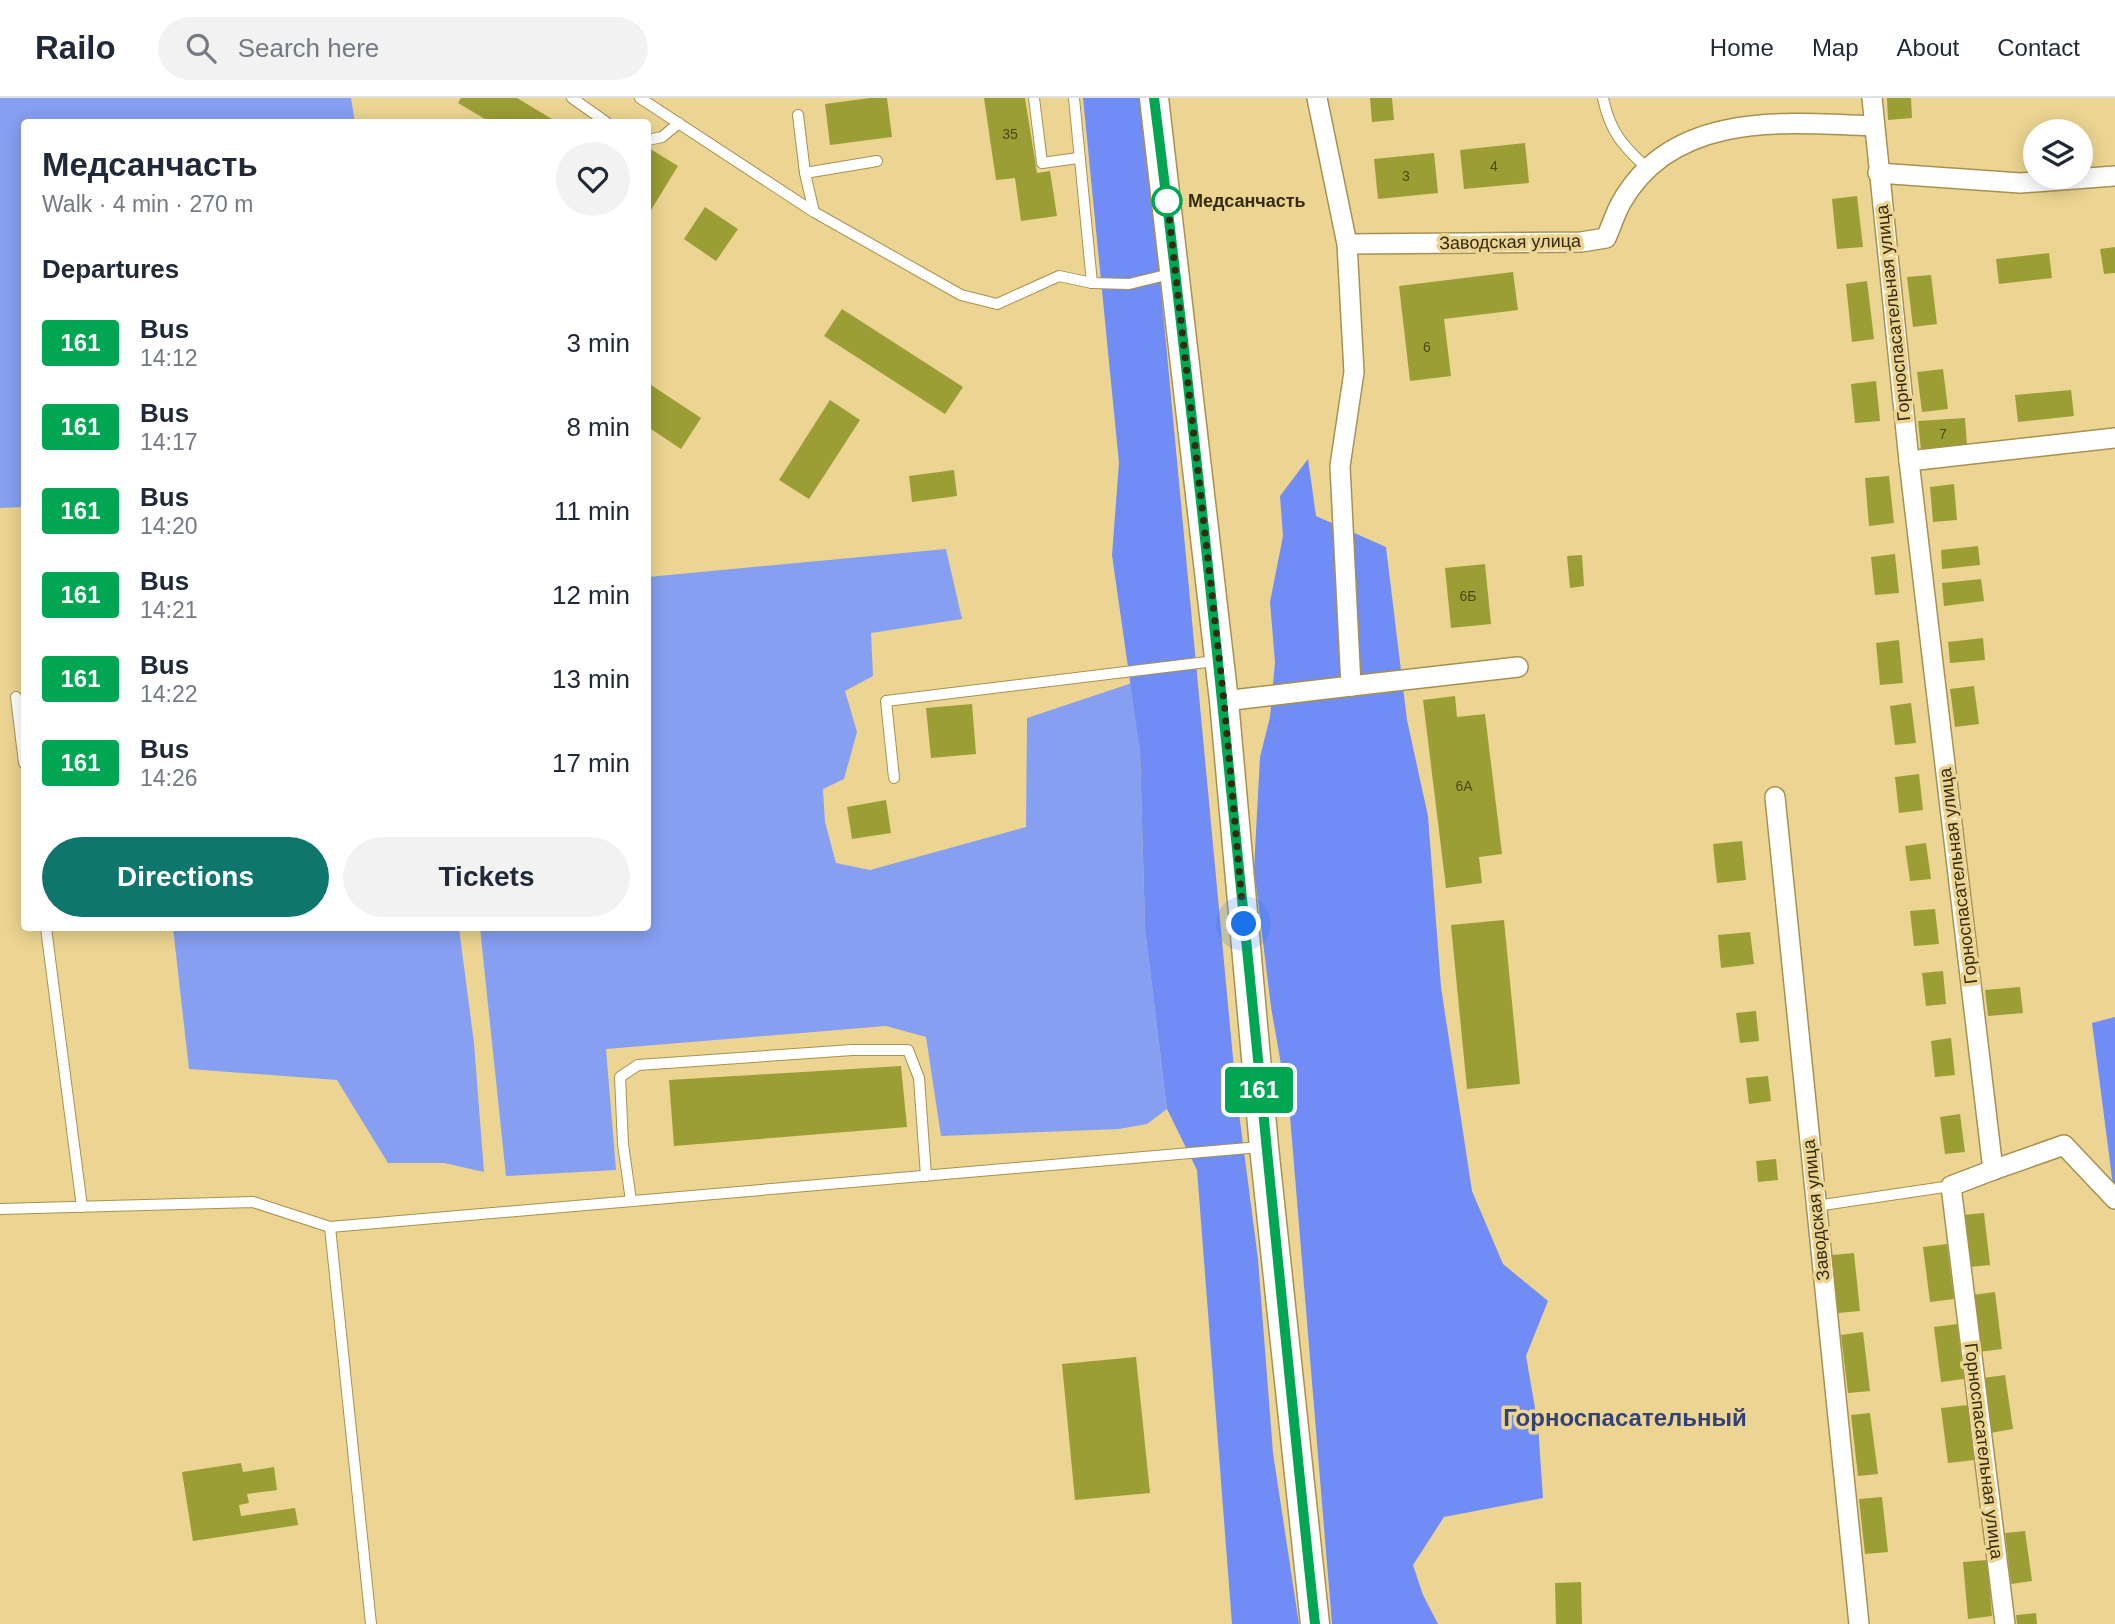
<!DOCTYPE html>
<html lang="en">
<head>
<meta charset="utf-8">
<style>
	body { margin:0; font-family:Arial,sans-serif; background:#f2f2f3; color:#1f2937; height:100vh; display:flex; flex-direction:column; font-size:26px; white-space:nowrap }
	* { box-sizing:border-box; margin:0 }
	p { font-size:23px; color:#747a83 }
	.icon { flex:none; width:38px; height:38px; fill:none; stroke:currentColor; stroke-width:2; stroke-linecap:round; stroke-linejoin:round }
	.map { position:relative; flex:1; overflow:hidden }
	.panel { position:absolute; left:21px; top:21px; width:630px; height:812px; display:flex; flex-direction:column; background:#fff; border-radius:7px; box-shadow:0 4px 18px #0003 }
	.panel>* { flex:none }
	.badge { padding:0 14px; border-radius:5px; font-size:24px; line-height:46px }
	.buttons { position:absolute; left:2023px; top:21px; display:grid; gap:14px }
	.buttons a { display:grid; place-items:center; width:70px; height:70px; border-radius:50%; background:#fff; box-shadow:0 4px 18px #0003; font-size:35px }
	.you { position:absolute; width:35px; height:35px; margin:-18px; border:5px solid #fff; border-radius:50%; background:#1a73e8; box-shadow:0 0 0 10px #1a73e833 }
	.map>.badge { position:absolute; translate:-50% -50%; box-shadow:0 0 0 4px #fff }
	h2 { padding:0 21px; font-size:26px; line-height:63px }
	.round { display:grid; place-items:center; flex:none; width:74px; height:74px; border-radius:37px; background:#f2f2f3 }
	.summary { display:flex; align-items:center; justify-content:space-between; height:119px; padding:0 21px }
	h1 { font-size:33px; font-weight:700; line-height:52px }
	.action { display:flex; gap:14px; margin-top:auto; padding:14px 21px }
	.action a { flex:1; height:80px; border-radius:42px; background:#0f766e; color:#fff; font-size:28px; font-weight:700; line-height:80px; text-align:center }
	.action a+a { background:#f2f2f3; color:#1f2937 }
	ul { padding:0; list-style:none }
	li { display:flex; align-items:center; gap:21px; height:84px; padding:0 21px }
	li div { flex:1 }
	li b { display:block; font-size:26px }
	li em { font-style:normal }
	li .badge { min-width:77px; font-weight:700; text-align:center }
	header { display:flex; align-items:center; gap:42px; box-sizing:border-box; height:98px; padding:0 35px; background:#fff; border-bottom:2px solid #e0e1e3 }
	header strong { font-size:33px }
	nav { display:flex; gap:38px; margin-inline-start:auto; font-size:24px }
	.search { width:490px; height:63px; background:#f2f2f3; display:flex; align-items:center; gap:18px; box-sizing:border-box; padding:0 24px; border-radius:38px; color:#747a83; font-size:26px }
	.map>svg:first-child { display:block }
	.green { fill:#879ff1 }
	.forest { fill:#718cf5 }
	.building { fill:#9b9e34 }
	.lines { fill:none; stroke-linecap:round; stroke-linejoin:round }
	.lane-casing { stroke:#a89150; stroke-width:12 }
	.street-casing { stroke:#a89150; stroke-width:22 }
	.secondary-casing { stroke:#a89150; stroke-width:31 }
	.lane { stroke:#fff; stroke-width:10 }
	.street { stroke:#fff; stroke-width:19 }
	.secondary { stroke:#fff; stroke-width:28 }
	.line-casing { stroke:#fff; stroke-width:16 }
	.line { stroke:#00a651; stroke-width:10 }
	.walk { stroke:#342a0f; stroke-width:7; stroke-dasharray:0 12.6 }
	.stop-dot { fill:#fff; stroke:#00a651; stroke-width:3.5 }
	.labels { text-anchor:middle; stroke-width:7; stroke-linejoin:round; paint-order:stroke }
	.number-label { font-size:14px; fill:#4e4718 }
	.stop-label { font-size:18px; font-weight:bold; fill:#342a0f; stroke:#ecd592; text-anchor:start }
	.street-label { font-size:18px; fill:#342a0f; stroke:#ecd592 }
	.district-label { font-size:24px; font-weight:bold; fill:#33417b; stroke:#ecd592 }
</style>
</head>
<body>
<header>
<strong>Railo</strong>
<div class="search"><svg class="icon" aria-label="search" viewBox="0 0 24 24"><circle cx="10" cy="10" r="6"/><path d="M15 15l6 6"/></svg>Search here</div>
<nav><a>Home</a><a>Map</a><a>About</a><a>Contact</a></nav>
</header>
<div class="map">
<svg width="2115" height="1526" viewBox="0 0 2115 1526">
	<rect width="100%" height="100%" fill="#ecd592"/>
	<g class="green">
		<path d="M0,0H351L355,24H24V409L0,410Z"/>
		<path d="M946,451L962,521L871,535L873,578L845,593L857,634L844,681L823,691L825,724L836,765L870,772L1026,729L1027,620L1132,585L1140,653L1145,831L1167,1011L1147,1026L1119,1031L941,1038L926,939L886,928L606,951L616,1072L506,1078L480,830H648V479Z"/>
		<path d="M173,830H459L474,945L484,1074L444,1065H388L337,982L189,971Z"/>
	</g>
	<g class="forest">
		<path d="M1083,0H1143L1236,992L1258,1161L1273,1355L1299,1526H1232L1197,1072L1167,1011L1145,831L1140,653L1112,457L1119,365Z"/>
		<path d="M1308,361L1316,418L1386,449L1407,622L1428,718L1441,889L1472,1093L1503,1166L1548,1203L1526,1258L1538,1327L1543,1400L1444,1419L1413,1467L1423,1497L1438,1526H1332L1290,1018L1271,909L1254,771L1260,659L1270,619L1275,564L1270,504L1283,438L1280,398Z"/>
		<path d="M2115,919V1103L2092,925Z"/>
	</g>
	<g class="building">
		<path d="M461,0H517L557,24H490L458,5Z"/>
		<path d="M870,0H887L892,39L830,47L825,6Z"/>
		<path d="M984,0H1025L1037,75L1050,73L1057,118L1021,123L1015,80L996,82Z"/>
		<path d="M1370,0H1392L1394,22L1372,24Z"/>
		<path d="M1887,0H1911L1912,20L1888,22Z"/>
		<path d="M1525,45L1529,85L1464,91L1460,52Z"/>
		<path d="M649,50L678,68L648,117V54Z"/>
		<path d="M1434,55L1438,95L1378,101L1374,61Z"/>
		<path d="M1857,98L1863,149L1837,151L1832,101Z"/>
		<path d="M705,109L738,131L716,163L684,141Z"/>
		<path d="M2115,149V175L2104,176L2100,151Z"/>
		<path d="M2049,155L2052,180L1999,186L1996,161Z"/>
		<path d="M1513,174L1518,212L1444,221L1451,278L1410,283L1399,188Z"/>
		<path d="M1931,177L1937,226L1913,229L1907,179Z"/>
		<path d="M1867,183L1874,241L1852,244L1846,186Z"/>
		<path d="M842,211L963,289L945,316L824,238Z"/>
		<path d="M1943,271L1948,311L1922,314L1917,274Z"/>
		<path d="M1876,283L1880,323L1855,325L1851,286Z"/>
		<path d="M648,285L701,320L681,351L648,329Z"/>
		<path d="M2071,292L2074,318L2018,324L2015,297Z"/>
		<path d="M830,302L860,322L809,401L779,382Z"/>
		<path d="M1965,320L1967,348L1921,352L1918,323Z"/>
		<path d="M954,372L957,398L912,404L909,378Z"/>
		<path d="M1889,378L1894,425L1869,428L1865,380Z"/>
		<path d="M1954,386L1957,422L1933,424L1930,389Z"/>
		<path d="M1978,448L1980,467L1942,471L1941,452Z"/>
		<path d="M1895,456L1899,495L1875,497L1871,459Z"/>
		<path d="M1582,457L1584,488L1570,490L1567,458Z"/>
		<path d="M1485,466L1491,526L1451,530L1445,470Z"/>
		<path d="M1981,481L1984,503L1944,508L1942,485Z"/>
		<path d="M1983,540L1985,562L1950,565L1948,544Z"/>
		<path d="M1899,542L1903,585L1880,587L1876,545Z"/>
		<path d="M1974,588L1979,626L1955,629L1950,591Z"/>
		<path d="M1455,598L1457,619L1485,616L1502,756L1479,759L1482,785L1446,790L1423,602Z"/>
		<path d="M1911,605L1916,645L1895,647L1890,608Z"/>
		<path d="M972,606L976,656L931,660L926,610Z"/>
		<path d="M1919,676L1923,712L1899,715L1895,679Z"/>
		<path d="M886,702L891,735L852,741L847,709Z"/>
		<path d="M1742,743L1746,782L1717,785L1713,746Z"/>
		<path d="M1926,745L1931,781L1910,783L1905,748Z"/>
		<path d="M1935,811L1939,846L1914,848L1910,813Z"/>
		<path d="M1504,822L1520,986L1467,991L1451,827Z"/>
		<path d="M1750,834L1754,866L1721,870L1718,837Z"/>
		<path d="M1943,873L1946,906L1926,908L1922,875Z"/>
		<path d="M2020,889L2023,915L1988,918L1985,892Z"/>
		<path d="M1756,913L1759,943L1740,945L1736,915Z"/>
		<path d="M1951,940L1955,977L1935,979L1931,943Z"/>
		<path d="M901,968L907,1029L674,1048L669,982Z"/>
		<path d="M1768,978L1771,1003L1749,1006L1746,980Z"/>
		<path d="M1960,1016L1965,1054L1945,1056L1940,1019Z"/>
		<path d="M1776,1061L1778,1082L1758,1084L1756,1063Z"/>
		<path d="M1984,1115L1990,1167L1969,1169L1963,1117Z"/>
		<path d="M1947,1146L1954,1201L1930,1204L1923,1149Z"/>
		<path d="M1854,1155L1860,1213L1838,1215L1832,1157Z"/>
		<path d="M1995,1194L2002,1251L1979,1254L1972,1197Z"/>
		<path d="M1957,1226L1964,1281L1941,1284L1934,1229Z"/>
		<path d="M1863,1234L1870,1293L1848,1295L1841,1237Z"/>
		<path d="M1136,1259L1150,1395L1075,1402L1062,1266Z"/>
		<path d="M2005,1277L2013,1331L1990,1335L1983,1280Z"/>
		<path d="M1968,1307L1974,1362L1948,1365L1941,1310Z"/>
		<path d="M1870,1315L1878,1376L1858,1378L1851,1317Z"/>
		<path d="M241,1365L243,1374L274,1369L277,1392L247,1396L249,1405L239,1407L241,1418L295,1410L298,1427L193,1443L182,1374Z"/>
		<path d="M1882,1399L1888,1454L1865,1456L1859,1401Z"/>
		<path d="M2025,1433L2032,1483L2011,1486L2005,1435Z"/>
		<path d="M1987,1462L1992,1518L1968,1521L1963,1464Z"/>
		<path d="M1581,1484L1582,1526H1556L1555,1485Z"/>
		<path d="M2036,1515L2037,1526H2017L2016,1517Z"/>
	</g>
	<g class="lines">
		<defs>
			<g id="lane">
				<path d="M572,0L606,24"/>
				<path d="M640,0L814,114L961,197L997,206L1059,178L1092,185"/>
				<path d="M1034,0L1042,65L1078,60"/>
				<path d="M1074,0L1092,185L1129,186L1170,176"/>
				<path d="M1603,0C1610,34 1623,48 1648,71"/>
				<path d="M798,17L805,75L814,114"/>
				<path d="M648,42L662,39L679,25"/>
				<path d="M805,75L877,63"/>
				<path d="M16,599L24,665"/>
				<path d="M894,680L886,603L1215,563"/>
				<path d="M46,830L82,1109"/>
				<path d="M631,1103L623,1046L620,979L638,967L852,952H908L919,980L926,1078"/>
				<path d="M1816,1108L1951,1088"/>
				<path d="M0,1111L253,1104L330,1129L1260,1049"/>
				<path d="M330,1129L371,1526"/>
			</g>
			<g id="street">
				<path d="M1872,0L1909,363L1993,1072L1951,1088L2005,1526"/>
				<path d="M1878,75L2020,85L2115,78"/>
				<path d="M1347,146L1581,144L1606,140C1611,129 1615,116 1621,105C1672,13 1785,24 1874,28"/>
				<path d="M1909,363L2115,340"/>
				<path d="M1351,588L1518,569"/>
				<path d="M1224,603L1351,588L1340,368L1354,274L1347,146L1317,0"/>
				<path d="M1775,699L1859,1526"/>
				<path d="M1993,1072L2064,1047L2115,1101"/>
			</g>
			<path id="secondary" d="M1154,0L1224,603L1264,1049L1315,1526"/>
		</defs>
		<use href="#lane" class="lane-casing"/>
		<use href="#street" class="street-casing"/>
		<use href="#secondary" class="secondary-casing"/>
		<use href="#lane" class="lane"/>
		<use href="#street" class="street"/>
		<use href="#secondary" class="secondary"/>
	</g>
	<g class="lines">
		<defs>
			<path id="line" d="M1154,0C1218,508 1261,1017 1315,1526"/>
		</defs>
		<use href="#line" class="line-casing"/>
		<use href="#line" class="line"/>
		<path class="walk" d="M1167,103V100L1224,603L1244,826"/>
	</g>
	<circle class="stop-dot" cx="1167" cy="103" r="14"/>
	<g class="labels">
		<g class="number-label">
			<text x="1010" y="41">35</text>
			<text x="1494" y="73">4</text>
			<text x="1406" y="83">3</text>
			<text x="1427" y="254">6</text>
			<text x="1943" y="341">7</text>
			<text x="1468" y="503">6Б</text>
			<text x="1464" y="693">6А</text>
		</g>
		<g class="stop-label">
			<text x="1188" y="109">Медсанчасть</text>
		</g>
		<g class="street-label">
			<text transform="translate(1510 144) rotate(-1)" y="6">Заводская улица</text>
			<text transform="translate(1893 215) rotate(-96)" y="6">Горноспасательная улица</text>
			<text transform="translate(1958 778) rotate(-97)" y="6">Горноспасательная улица</text>
			<text transform="translate(1816 1112) rotate(-96)" y="6">Заводская улица</text>
			<text transform="translate(1984 1353) rotate(83)" y="6">Горноспасательная улица</text>
		</g>
		<g class="district-label">
			<text x="1625" y="1328">Горноспасательный</text>
		</g>
	</g>
</svg>
<div class="buttons">
<a><svg class="icon" aria-label="layers" viewBox="0 0 24 24"><path d="M12 4l9 5-9 5-9-5zM3 14l9 5 9-5"/></svg></a>
</div>
<div class="you" style="left:1244px;top:826px"></div>
<b class="badge" style="left:1259px;top:992px;background:#00a651;color:#fff">161</b>
<section class="panel">
<div class="summary"><div><h1>Медсанчасть</h1><p>Walk · 4 min · 270 m</p></div><a class="round"><svg class="icon" aria-label="heart" viewBox="0 0 24 24"><path d="M12 20l-8-8c-3-5 5-10 8-4 3-6 11-1 8 4z"/></svg></a></div>
<h2>Departures</h2>
<ul>
<li><span class="badge" style="background:#00a651;color:#fff">161</span><div><b>Bus</b><p>14:12</p></div><em>3 min</em></li>
<li><span class="badge" style="background:#00a651;color:#fff">161</span><div><b>Bus</b><p>14:17</p></div><em>8 min</em></li>
<li><span class="badge" style="background:#00a651;color:#fff">161</span><div><b>Bus</b><p>14:20</p></div><em>11 min</em></li>
<li><span class="badge" style="background:#00a651;color:#fff">161</span><div><b>Bus</b><p>14:21</p></div><em>12 min</em></li>
<li><span class="badge" style="background:#00a651;color:#fff">161</span><div><b>Bus</b><p>14:22</p></div><em>13 min</em></li>
<li><span class="badge" style="background:#00a651;color:#fff">161</span><div><b>Bus</b><p>14:26</p></div><em>17 min</em></li>
</ul>
<div class="action"><a>Directions</a><a>Tickets</a></div>
</section>
</div>
</body>
</html>
